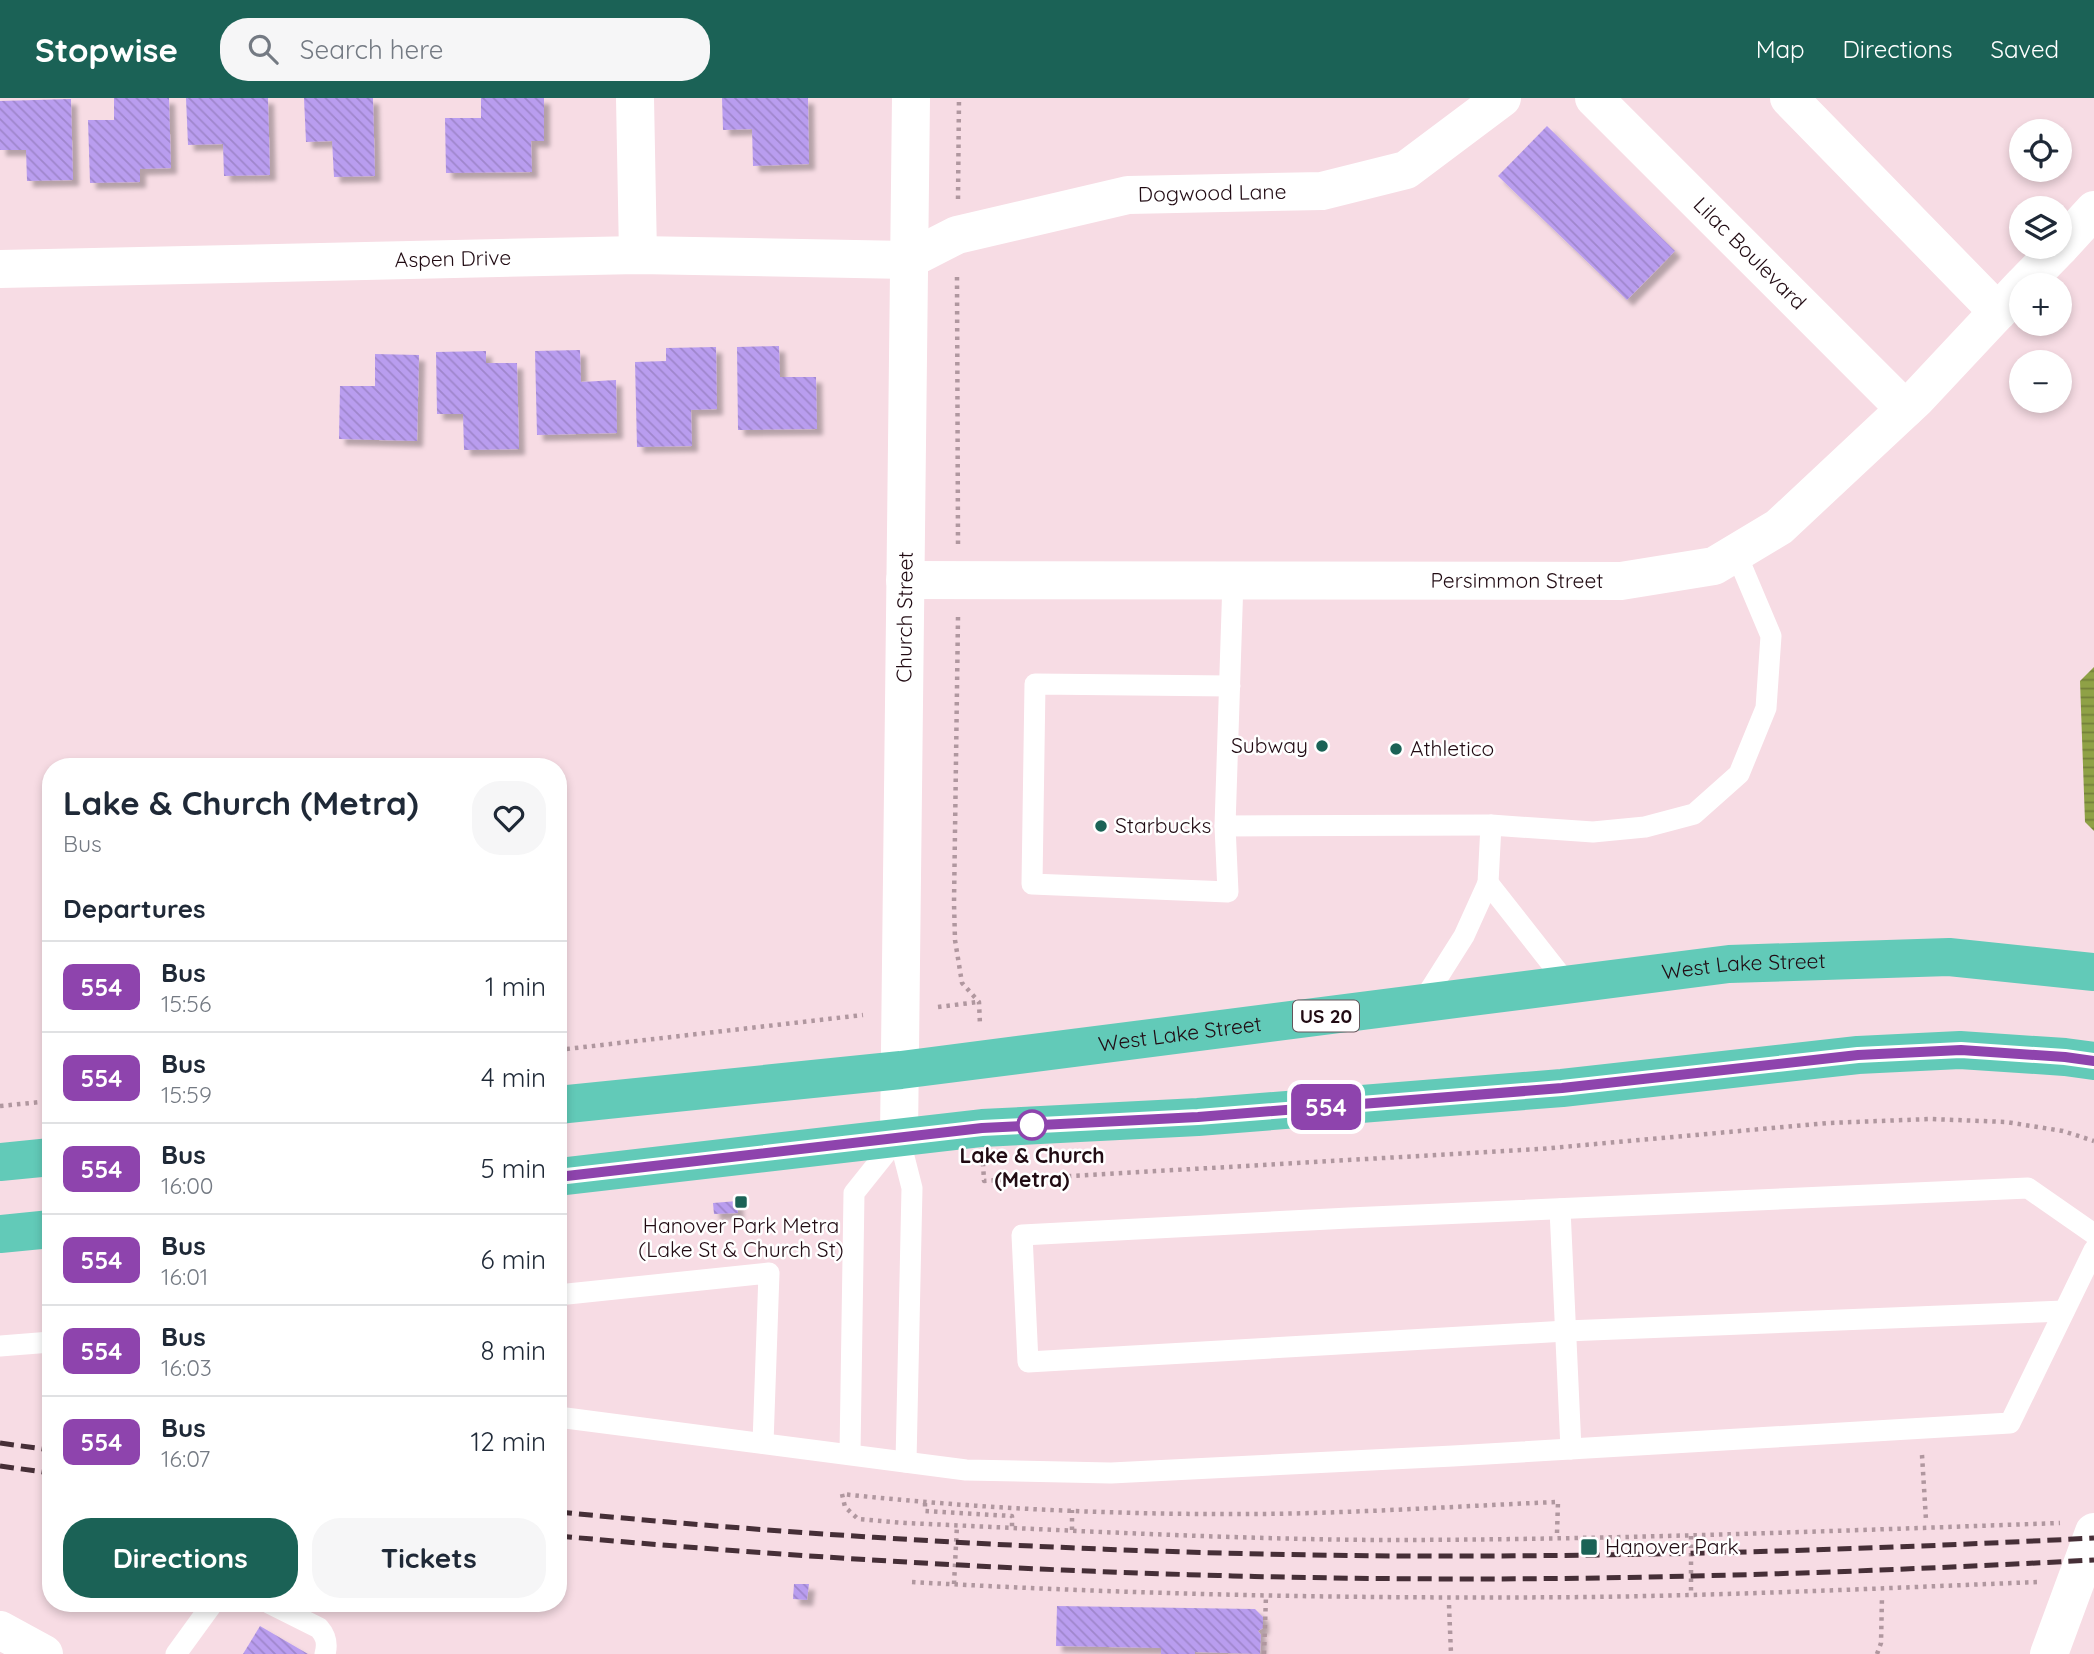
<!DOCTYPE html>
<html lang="en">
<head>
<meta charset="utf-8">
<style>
	body { margin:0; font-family:Quicksand,sans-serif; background:#f6f6f7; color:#1f2937; height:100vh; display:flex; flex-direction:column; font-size:26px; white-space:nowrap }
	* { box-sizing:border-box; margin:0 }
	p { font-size:23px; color:#747a83 }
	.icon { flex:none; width:38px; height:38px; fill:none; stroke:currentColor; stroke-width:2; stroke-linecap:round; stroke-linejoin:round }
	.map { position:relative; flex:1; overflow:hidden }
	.sheet { position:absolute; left:42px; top:660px; width:525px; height:854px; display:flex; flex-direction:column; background:#fff; border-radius:28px; box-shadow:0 4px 10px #0003 }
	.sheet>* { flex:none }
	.badge { padding:0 14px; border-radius:10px; font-size:24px; line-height:46px }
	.fabs { position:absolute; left:2009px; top:21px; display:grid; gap:14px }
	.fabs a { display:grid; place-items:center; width:63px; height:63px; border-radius:50%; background:#fff; box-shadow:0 4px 10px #0003; font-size:35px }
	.map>.badge { position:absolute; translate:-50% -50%; box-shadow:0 0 0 4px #fff }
	h2 { padding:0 21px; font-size:26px; line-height:63px }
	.round { display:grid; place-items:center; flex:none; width:74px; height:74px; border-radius:28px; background:#f6f6f7 }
	.head { display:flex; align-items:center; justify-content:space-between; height:119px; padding:0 21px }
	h1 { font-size:33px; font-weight:700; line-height:52px }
	.action { display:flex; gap:14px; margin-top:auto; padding:14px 21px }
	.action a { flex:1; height:80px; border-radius:28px; background:#1b6256; color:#fff; font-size:28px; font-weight:700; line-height:80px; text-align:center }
	.action a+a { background:#f6f6f7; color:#1f2937 }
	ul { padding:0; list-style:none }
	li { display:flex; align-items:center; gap:21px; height:91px; padding:0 21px; border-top:2px solid #e0e1e3 }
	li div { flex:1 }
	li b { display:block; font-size:26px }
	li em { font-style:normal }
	li .badge { min-width:77px; font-weight:700; text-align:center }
	header { display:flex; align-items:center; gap:42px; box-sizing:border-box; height:98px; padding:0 35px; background:#1b6256; color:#fff }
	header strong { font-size:33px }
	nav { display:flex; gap:38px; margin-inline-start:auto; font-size:24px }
	.search { width:490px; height:63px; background:#f6f6f7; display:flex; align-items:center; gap:18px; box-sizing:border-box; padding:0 24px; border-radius:28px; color:#747a83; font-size:26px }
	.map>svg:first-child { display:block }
	.water { fill:url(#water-rules) }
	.building { fill:url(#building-back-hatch); filter:url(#shadow) }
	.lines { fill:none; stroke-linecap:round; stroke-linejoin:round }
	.path { stroke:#b0979f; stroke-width:4.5; stroke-dasharray:3.5 5; stroke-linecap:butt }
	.service { stroke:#fff; stroke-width:21 }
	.minor { stroke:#fff; stroke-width:38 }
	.tertiary { stroke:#fff; stroke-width:38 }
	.secondary { stroke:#fff; stroke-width:38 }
	.trunk { stroke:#62cab8; stroke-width:38 }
	.rail { stroke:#462f37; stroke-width:5; stroke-dasharray:14 7; stroke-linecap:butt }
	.line-casing { stroke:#fff; stroke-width:16 }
	.line { stroke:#8e44ad; stroke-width:10 }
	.poi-dot { fill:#1b6256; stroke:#fff; stroke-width:2.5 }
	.stop-dot { fill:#fff; stroke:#8e44ad; stroke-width:3.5 }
	.labels { text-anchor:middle; stroke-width:5; stroke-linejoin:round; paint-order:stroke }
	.shield { fill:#fff; stroke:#64545a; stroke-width:2 }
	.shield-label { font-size:19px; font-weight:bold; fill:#210b13 }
	.street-label { font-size:21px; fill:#210b13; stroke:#fff }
	.poi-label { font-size:21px; fill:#210b13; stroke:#fff; text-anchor:start }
	.stop-label { font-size:21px; font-weight:bold; fill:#210b13; stroke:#fff }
</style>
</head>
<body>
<header>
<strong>Stopwise</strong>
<div class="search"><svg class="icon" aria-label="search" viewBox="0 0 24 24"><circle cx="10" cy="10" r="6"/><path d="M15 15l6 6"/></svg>Search here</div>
<nav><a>Map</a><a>Directions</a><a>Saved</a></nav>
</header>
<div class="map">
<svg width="2094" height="1556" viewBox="0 0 2094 1556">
	<defs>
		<pattern id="water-rules" width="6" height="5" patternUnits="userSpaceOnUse" patternTransform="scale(1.75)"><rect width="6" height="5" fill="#8fa146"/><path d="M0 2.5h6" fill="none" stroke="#748139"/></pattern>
		<pattern id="building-back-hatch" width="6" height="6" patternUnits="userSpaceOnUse" patternTransform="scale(1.75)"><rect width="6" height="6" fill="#b99def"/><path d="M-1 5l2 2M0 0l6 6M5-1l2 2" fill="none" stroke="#9f86cc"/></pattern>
		<filter id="shadow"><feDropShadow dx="6" dy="6" stdDeviation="2" flood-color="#0004"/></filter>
	</defs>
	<rect width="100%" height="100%" fill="#f7dce4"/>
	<path class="water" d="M2094,569V733L2085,724L2080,583Z"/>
	<g class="building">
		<path d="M114,0H169L171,70L140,71V84L90,85L88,22H114Z"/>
		<path d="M186,0H268L270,77L224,78L223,46L188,47Z"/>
		<path d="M304,0H373L375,78L334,79L332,43L306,44Z"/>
		<path d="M481,0H544V43H531L532,74L446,75L445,20H481Z"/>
		<path d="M722,0H808L809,66L753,68L752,31L723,32Z"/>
		<path d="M71,1L73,82L27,83L26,52H0V3Z"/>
		<path d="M1547,28L1675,153L1627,202L1498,78Z"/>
		<path d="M779,248L780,279H816L817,331L738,332L737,249Z"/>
		<path d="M716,249L717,311L691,312L692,348L637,349L635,264L666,263V250Z"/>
		<path d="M580,252L581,284L616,282L617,335L537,337L535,253Z"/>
		<path d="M486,253V265H517L519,351L464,352L463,316H437L436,254Z"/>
		<path d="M375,256L419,257L417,343L339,341L340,288H375Z"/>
		<path d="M737,1103L738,1115L714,1116L713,1105Z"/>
		<path d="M794,1486H809L807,1502L793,1501Z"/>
		<path d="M1057,1508L1255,1511L1263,1519V1530L1258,1533L1261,1537L1260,1556L1195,1554V1556H1161V1550L1056,1548Z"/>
		<path d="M260,1528L308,1556H243Z"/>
	</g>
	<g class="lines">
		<g class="path">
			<path d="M958,101L959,0"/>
			<path d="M957,179L958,447"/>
			<path d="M958,519L954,805L955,842L962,885L979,904L980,927"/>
			<path d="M938,909L978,904"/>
			<path d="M558,952L863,917"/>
			<path d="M0,1008L51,1003"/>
			<path d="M983,1065L984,1083L1540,1051L1828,1025L1930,1021L2006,1024L2063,1033L2094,1043"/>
			<path d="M1922,1357L1926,1422"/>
			<path d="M925,1405V1413L1012,1418V1430"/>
			<path d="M1072,1432V1412"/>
			<path d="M1557,1435L1558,1404C1459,1408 1360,1415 1261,1416C1121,1417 981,1411 842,1396L845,1409L858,1421L905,1425C1063,1432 1222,1441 1381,1442C1607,1442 1833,1433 2060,1425"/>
			<path d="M1691,1438V1497"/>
			<path d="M912,1484C1138,1497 1364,1501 1591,1499C1740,1497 1889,1490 2037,1484"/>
			<path d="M954,1486L957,1427"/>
			<path d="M1449,1507L1451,1556"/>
			<path d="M1264,1556L1266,1498"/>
			<path d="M1877,1556L1881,1545L1882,1498"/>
		</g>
		<g class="service">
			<path d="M1233,482L1225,728L1491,727"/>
			<path d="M1225,728L1228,794L1032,786L1035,586L1230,588"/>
			<path d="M1488,785L1491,727L1593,734L1645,729L1694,716L1739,676L1766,610L1771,538L1736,455"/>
			<path d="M1421,906L1464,838L1488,785L1569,888"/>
			<path d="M899,1039L912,1090L906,1364"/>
			<path d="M1560,1111L1571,1351"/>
			<path d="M558,1197L769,1175L763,1345"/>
			<path d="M2064,1213L1566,1233L1028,1264L1022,1137L1349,1120L2028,1090L2094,1136"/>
			<path d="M0,1248L51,1244"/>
			<path d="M558,1319L966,1372L1111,1375L1453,1358L2010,1325L2094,1152"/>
			<path d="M850,1355L854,1095L898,1040"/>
			<path d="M269,1505L319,1530C326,1538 328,1545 325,1556"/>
			<path d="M176,1556L213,1505"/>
		</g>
		<g class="minor">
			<path d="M635,0L638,157"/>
			<path id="s1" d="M1594,0L1905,311"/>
			<path d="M1789,0L1998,214"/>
			<path d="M2060,149L2094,112"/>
			<path id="s2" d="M0,171L638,157L908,162L957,137L1128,97L1322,93L1406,72L1502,0"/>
			<path d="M2023,187L2060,149"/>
			<path id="s3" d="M905,482L1621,483L1714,468L1779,429L1917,300L2021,189"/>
			<path id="s4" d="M899,1039L911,0"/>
		</g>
		<path class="tertiary" d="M0,1532L44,1556"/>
		<path class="secondary" d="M2049,1556L2094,1434"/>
		<g class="trunk">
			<path id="s5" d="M558,1007L901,972L1729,866L1949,859L2094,874"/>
			<path d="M0,1064L51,1059"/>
			<path d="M558,1079L982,1030L1198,1019L1562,990L1858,957L1960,952L2065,959L2094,963"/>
			<path d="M0,1136L51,1131"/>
		</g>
		<g class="rail">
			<path d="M0,1345L51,1352"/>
			<path d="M0,1368L51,1375"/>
			<path d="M558,1414C838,1441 1118,1456 1399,1458C1631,1459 1863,1452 2094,1440"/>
			<path d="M558,1438C934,1472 1315,1488 1693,1478C1826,1475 1960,1469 2094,1462"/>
		</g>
	</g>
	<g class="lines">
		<defs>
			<path id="line" d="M558,1079L982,1030L1198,1019L1562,990L1858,957L1961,952L2065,959L2094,963"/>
		</defs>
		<use href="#line" class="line-casing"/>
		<use href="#line" class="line"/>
	</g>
	<g class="poi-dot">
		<circle cx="1322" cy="648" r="7"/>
		<circle cx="1396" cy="651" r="7"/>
		<circle cx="1101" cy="728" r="7"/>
		<rect x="734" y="1097" width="14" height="14" rx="3.5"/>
		<rect x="1580" y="1440" width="18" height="18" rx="3.5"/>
	</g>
	<circle class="stop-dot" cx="1032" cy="1027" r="14"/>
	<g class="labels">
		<rect class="shield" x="1293" y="902.5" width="66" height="31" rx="5"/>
		<g class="shield-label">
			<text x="1326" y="925">US 20</text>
		</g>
		<g class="street-label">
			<text dy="7" stroke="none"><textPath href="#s2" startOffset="1223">Dogwood Lane</textPath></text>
			<text dy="7" stroke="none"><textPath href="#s1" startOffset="220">Lilac Boulevard</textPath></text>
			<text dy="7" stroke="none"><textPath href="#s2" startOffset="453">Aspen Drive</textPath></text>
			<text dy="7" stroke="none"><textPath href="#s3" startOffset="612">Persimmon Street</textPath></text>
			<text dy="7" stroke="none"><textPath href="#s4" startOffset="520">Church Street</textPath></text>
			<text dy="7" stroke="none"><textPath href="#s5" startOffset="1194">West Lake Street</textPath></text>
			<text dy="7" stroke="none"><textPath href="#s5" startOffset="626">West Lake Street</textPath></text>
		</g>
		<g class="poi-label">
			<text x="1308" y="655" text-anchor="end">Subway</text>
			<text x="1410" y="658">Athletico</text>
			<text x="1115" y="735">Starbucks</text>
			<text x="741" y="1135" text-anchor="middle">Hanover Park Metra<tspan x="741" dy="24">(Lake St &amp; Church St)</tspan></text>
			<text x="1605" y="1456">Hanover Park</text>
		</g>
		<g class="stop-label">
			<text x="1032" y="1065">Lake &amp; Church<tspan x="1032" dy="24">(Metra)</tspan></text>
		</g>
	</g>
</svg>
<div class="fabs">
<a><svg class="icon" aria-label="locate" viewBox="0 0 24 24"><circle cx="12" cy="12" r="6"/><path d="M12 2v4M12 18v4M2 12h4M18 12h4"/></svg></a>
<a><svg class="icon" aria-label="layers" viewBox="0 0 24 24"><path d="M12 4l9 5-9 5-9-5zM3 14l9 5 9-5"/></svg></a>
<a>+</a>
<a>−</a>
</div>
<b class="badge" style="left:1326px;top:1009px;background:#8e44ad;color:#fff">554</b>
<section class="sheet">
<div class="head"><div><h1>Lake &amp; Church (Metra)</h1><p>Bus</p></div><a class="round"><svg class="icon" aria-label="heart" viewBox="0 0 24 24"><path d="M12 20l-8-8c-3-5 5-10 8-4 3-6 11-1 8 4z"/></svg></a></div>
<h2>Departures</h2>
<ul>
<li><span class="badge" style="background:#8e44ad;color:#fff">554</span><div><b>Bus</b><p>15:56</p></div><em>1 min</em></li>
<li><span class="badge" style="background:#8e44ad;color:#fff">554</span><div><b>Bus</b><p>15:59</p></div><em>4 min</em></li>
<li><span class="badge" style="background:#8e44ad;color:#fff">554</span><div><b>Bus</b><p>16:00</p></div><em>5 min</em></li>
<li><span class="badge" style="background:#8e44ad;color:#fff">554</span><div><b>Bus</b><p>16:01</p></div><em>6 min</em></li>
<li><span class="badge" style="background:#8e44ad;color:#fff">554</span><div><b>Bus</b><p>16:03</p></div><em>8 min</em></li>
<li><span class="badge" style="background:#8e44ad;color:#fff">554</span><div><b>Bus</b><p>16:07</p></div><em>12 min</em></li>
</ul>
<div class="action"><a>Directions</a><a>Tickets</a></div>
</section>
</div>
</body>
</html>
